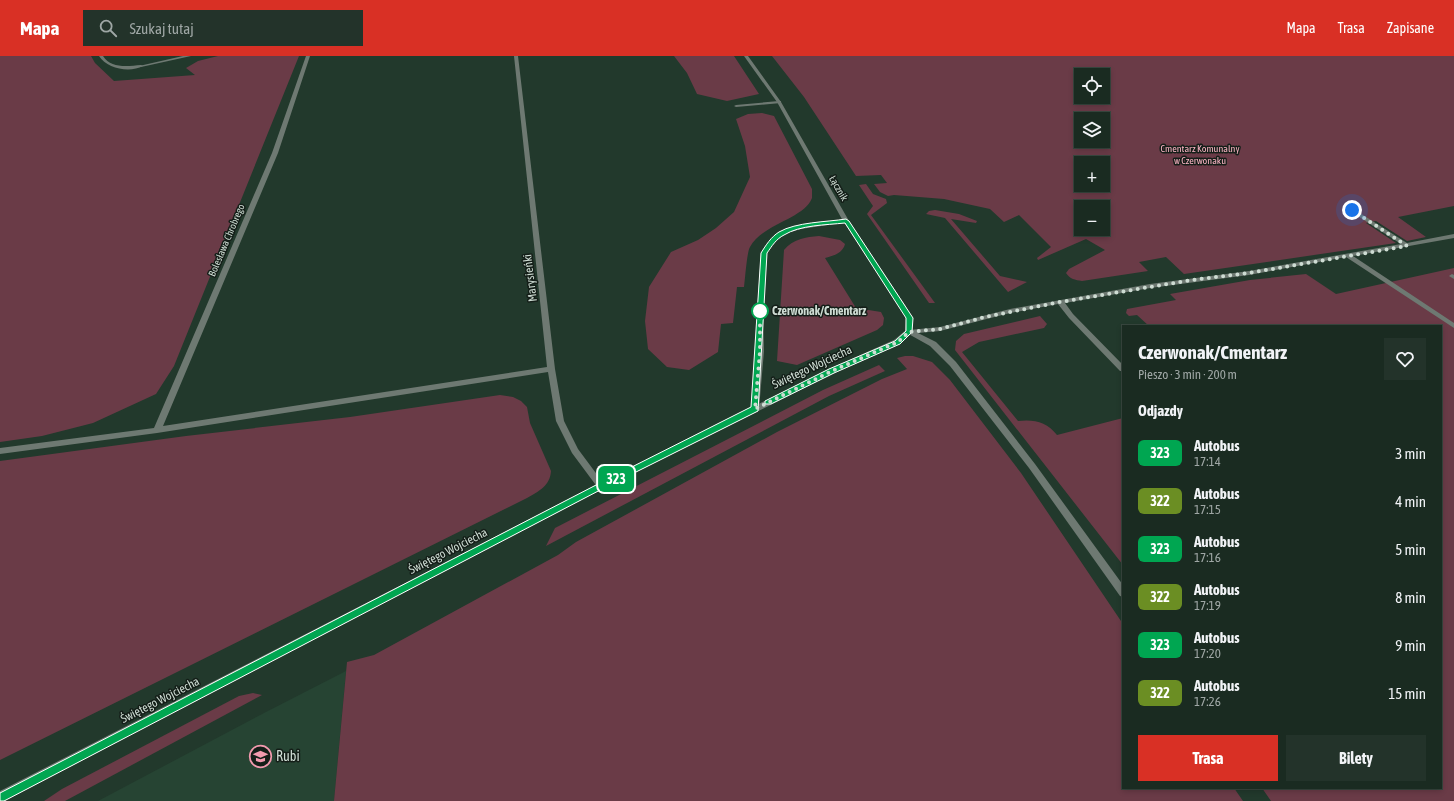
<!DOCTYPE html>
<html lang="pl">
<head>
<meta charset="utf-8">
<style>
	body { margin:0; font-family:"Asap Condensed",sans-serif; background:#23332a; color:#f1f3f6; height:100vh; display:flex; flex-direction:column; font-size:15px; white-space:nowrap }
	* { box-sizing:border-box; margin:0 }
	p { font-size:13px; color:#9fa7a5 }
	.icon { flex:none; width:22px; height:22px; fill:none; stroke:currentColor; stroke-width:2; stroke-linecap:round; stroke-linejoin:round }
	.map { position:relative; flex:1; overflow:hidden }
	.panel { position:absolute; left:1122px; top:269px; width:320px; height:464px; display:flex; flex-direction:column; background:#1a2b21; border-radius:0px; box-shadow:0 2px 6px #0003,0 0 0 1px #38473f }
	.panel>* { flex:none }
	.badge { padding:0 8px; border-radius:6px; font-size:14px; line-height:26px }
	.buttons { position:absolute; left:1074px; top:12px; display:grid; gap:8px }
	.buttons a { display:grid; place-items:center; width:36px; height:36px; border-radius:0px; background:#1a2b21; box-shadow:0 2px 6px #0003,0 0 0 1px #38473f; font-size:20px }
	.you { position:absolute; width:20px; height:20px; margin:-10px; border:3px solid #fff; border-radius:50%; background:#1a73e8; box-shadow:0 0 0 6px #1a73e833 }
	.map>.badge { position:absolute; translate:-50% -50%; box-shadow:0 0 0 2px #fff }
	h2 { padding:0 16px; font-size:15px; line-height:36px }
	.round { display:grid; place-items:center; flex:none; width:42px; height:42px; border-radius:0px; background:#23332a }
	.summary { display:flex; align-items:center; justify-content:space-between; height:68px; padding:0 16px }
	h1 { font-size:19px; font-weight:700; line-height:30px }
	.button { display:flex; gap:8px; margin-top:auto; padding:8px 16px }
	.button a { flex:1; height:46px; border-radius:0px; background:#d93025; color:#fff; font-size:16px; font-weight:700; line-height:46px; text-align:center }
	.button a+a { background:#23332a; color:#f1f3f6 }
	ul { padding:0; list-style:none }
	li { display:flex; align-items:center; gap:12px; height:48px; padding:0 16px }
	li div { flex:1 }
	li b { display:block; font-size:15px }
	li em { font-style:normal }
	li .badge { min-width:44px; font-weight:700; text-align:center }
	header { display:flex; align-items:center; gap:24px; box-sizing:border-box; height:56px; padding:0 20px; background:#d93025; color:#fff }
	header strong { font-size:19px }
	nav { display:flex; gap:22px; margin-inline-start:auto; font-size:14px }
	.search { width:280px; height:36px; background:#23332a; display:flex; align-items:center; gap:10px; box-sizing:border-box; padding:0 14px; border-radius:0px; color:#9fa7a5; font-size:15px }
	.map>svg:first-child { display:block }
	.built { fill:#264433 }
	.green { fill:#6a3b47; fill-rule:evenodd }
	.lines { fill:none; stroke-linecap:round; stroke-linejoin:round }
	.service { fill:#6e7972; fill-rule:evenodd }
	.minor { fill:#6e7972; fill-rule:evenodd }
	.tertiary { fill:#6e7972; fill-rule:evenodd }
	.line { fill:#00a651; stroke:#fff }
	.walk { stroke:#cedcd3; stroke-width:4; stroke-dasharray:0 7.2 }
	.stop-dot { fill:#fff; stroke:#00a651; stroke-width:2 }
	.labels { text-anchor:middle; stroke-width:3; stroke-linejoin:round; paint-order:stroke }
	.far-park-label { font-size:10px; fill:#fbb4c4; stroke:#141e18 }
	.far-street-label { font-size:10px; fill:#cedcd3; stroke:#141e18 }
	.street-label { font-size:12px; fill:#cedcd3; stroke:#141e18 }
	.stop-label { font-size:12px; font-weight:bold; fill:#cedcd3; stroke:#141e18; text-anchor:start }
	.near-poi-label { font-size:14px; fill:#cedcd3; stroke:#141e18; text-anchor:start }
</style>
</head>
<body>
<header>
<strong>Mapa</strong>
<div class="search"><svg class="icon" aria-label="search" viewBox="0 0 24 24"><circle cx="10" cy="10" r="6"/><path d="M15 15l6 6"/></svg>Szukaj tutaj</div>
<nav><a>Mapa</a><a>Trasa</a><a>Zapisane</a></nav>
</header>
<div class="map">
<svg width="1454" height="745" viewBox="0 0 1454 745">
	<rect width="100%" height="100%" fill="#22392c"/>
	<path class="built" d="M346,615L334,745H98L266,656Z"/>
	<g class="green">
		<path d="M0,0H91L95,7L114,25L195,19L186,12L198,5L218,0H299L174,310L156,338L93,367L42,380L0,386Z"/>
		<path d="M674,0H734L759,38L727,45L697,38L687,17Z"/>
		<path d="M772,0H1454V150L1398,161L1426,181L1407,185L1376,165L1366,167L1396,187L1184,218L1166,201L1139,206L1148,215L1082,225C1075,224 1070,223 1066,217L1069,213L1105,194L1086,183L1038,204L1037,202L1051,191L1019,159L1004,166L990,153L944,143L894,139L888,140L880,136L874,128L887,127L881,119L856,120L804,41ZM1081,19H1103V41H1081ZM1081,63H1103V85H1081ZM1081,107H1103V129H1081ZM1081,151H1103V173H1081Z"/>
		<path d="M762,57L774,60L812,133C812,135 812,139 812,142C804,163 762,168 750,191C747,195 745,224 744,231H737L733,267L721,268L718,296L689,314L667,311L648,293L645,265L649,231L671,196L698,184L716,172L734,156L750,121L745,90L736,63L748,58Z"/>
		<path d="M866,128L873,138L886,143L887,147L871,159L935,247H929L867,158L873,150L859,129Z"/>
		<path d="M935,154L959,158L977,165L976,167L951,163L1000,220L1027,226L1008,236L945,162L926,158L929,155Z"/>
		<path d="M819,180L840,184L845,188C843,197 833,200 825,202L856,252L881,256L884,262L883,269L877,274L797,309L777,305L784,194C793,183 806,181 819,180Z"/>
		<path d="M1454,212V745H1271L1262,732H1441V270H1149L1137,259L1129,260L1126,257L1127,253L1176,244L1170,238L1250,224L1306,218L1336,238Z"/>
		<path d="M1040,260L1047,268L1044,272L979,286L962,296L1018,365C1034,363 1047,366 1057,379L1123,362V509L955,294L956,285L964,278Z"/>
		<path d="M905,300H913L932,306L950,324L1021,417L1123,568V732H1234L1243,745H334L347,606L374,599L558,499L576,486L777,376L882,323L907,313L897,302Z"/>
		<path d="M879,309L885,315L829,340L546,490L555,472L823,334Z"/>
		<path d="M500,339L513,341L521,345L527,351L530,367L551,415C550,430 539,435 527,442L0,704V405L186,380L350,361Z"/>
		<path d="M253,637L262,639L65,745H44L62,733L239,640Z"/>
	</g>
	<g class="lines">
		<g class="service">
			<path d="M99,0H103C111,13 128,10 141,9L143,10C130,17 107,13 99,0Z"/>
			<path d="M779,45H781V47L736,51L734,50L736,49Z"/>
			<path d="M1352,152L1407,187L1454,178V182L1353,200L1454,267V272L1346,201L1249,219L1150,232L1065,247L1073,258L1123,309V315H1120L1069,262L1058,248L1010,257L940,275L918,277L936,286L956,306L1035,408L1123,529V541L1120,540L1029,412L950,310L930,290L905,276L909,274L940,271L1010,253L1150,228L1249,215L1401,188L1350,155L1349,154Z"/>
			<path d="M846,163L848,164V166L801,173L784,178L773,188L767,197L763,255L764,295L759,353L755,356L752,355L751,353L756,295L757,255L761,197L769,186L780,176L800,169Z"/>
			<path d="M1452,218L1454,219V223L1449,220Z"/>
		</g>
		<g class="minor">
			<path d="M183,0H191L141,11L139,10Z"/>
			<path d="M306,0H310L278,97L163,370L547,311L514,0H518L555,313L564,365L578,393L604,428L605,430L604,432H598L572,397L556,365L548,316L157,377L0,398V392L154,372L272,97Z"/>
		</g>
		<path class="tertiary" d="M744,0H748L781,46L849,165L905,249L912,262L911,278L900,288L835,317L604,432L4,745H0V735L598,428L829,313L894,284L905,275L906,262L899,249L843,165L777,46Z"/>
	</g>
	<path class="line" d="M846,163L849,165L913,262L912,276L900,288L834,317L771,348H765V345L829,313L895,285L906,275V262L845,167C826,169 800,169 784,179C776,183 772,190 767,197L758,355L604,432L4,745H0V737L598,428L751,351L761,197C766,189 771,181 779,176C796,166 827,166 846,163Z"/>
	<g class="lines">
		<path class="walk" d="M760,255V295L755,353L832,315L898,286L909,276L940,273L985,261L1060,246L1192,224L1249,217L1407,190L1352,154"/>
	</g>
	<defs>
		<symbol id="school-ring" viewBox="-11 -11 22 22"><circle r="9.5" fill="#141e18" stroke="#f29aae" stroke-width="1.5"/><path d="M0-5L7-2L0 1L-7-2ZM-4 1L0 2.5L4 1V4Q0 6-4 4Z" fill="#f29aae"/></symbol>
	</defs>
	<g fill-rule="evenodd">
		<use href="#school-ring" x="248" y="688" width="25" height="25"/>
	</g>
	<circle class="stop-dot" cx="760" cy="255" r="8"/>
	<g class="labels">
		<g class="far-park-label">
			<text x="1200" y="96">Cmentarz Komunalny<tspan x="1200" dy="12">w Czerwonaku</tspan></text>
		</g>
		<g class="far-street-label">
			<text transform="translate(839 132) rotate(60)" y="4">Łącznik</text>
			<text transform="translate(226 184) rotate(-67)" y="4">Bolesława Chrobrego</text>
		</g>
		<g class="street-label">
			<text transform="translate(530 222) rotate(-97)" y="4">Marysieńki</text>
			<text transform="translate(812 311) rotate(-25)" y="4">Świętego Wojciecha</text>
			<text transform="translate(448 495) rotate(-27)" y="4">Świętego Wojciecha</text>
			<text transform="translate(160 644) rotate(-27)" y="4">Świętego Wojciecha</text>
		</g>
		<g class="stop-label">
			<text x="772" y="259">Czerwonak/Cmentarz</text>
		</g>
		<g class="near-poi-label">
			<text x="276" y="705">Rubi</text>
		</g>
	</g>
</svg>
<div class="buttons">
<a><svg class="icon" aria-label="locate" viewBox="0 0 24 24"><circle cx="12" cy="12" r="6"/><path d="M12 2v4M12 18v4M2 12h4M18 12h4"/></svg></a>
<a><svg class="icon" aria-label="layers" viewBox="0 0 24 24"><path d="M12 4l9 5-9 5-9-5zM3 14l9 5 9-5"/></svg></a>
<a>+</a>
<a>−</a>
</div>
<div class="you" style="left:1352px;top:154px"></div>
<b class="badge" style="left:616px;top:423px;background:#00a651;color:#fff">323</b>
<section class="panel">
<div class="summary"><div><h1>Czerwonak/Cmentarz</h1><p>Pieszo · 3 min · 200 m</p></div><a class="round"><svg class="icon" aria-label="heart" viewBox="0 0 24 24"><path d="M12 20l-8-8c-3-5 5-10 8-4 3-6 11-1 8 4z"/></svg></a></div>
<h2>Odjazdy</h2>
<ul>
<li><span class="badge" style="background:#00a651;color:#fff">323</span><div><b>Autobus</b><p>17:14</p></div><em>3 min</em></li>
<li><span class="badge" style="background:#6b8e23;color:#fff">322</span><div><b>Autobus</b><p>17:15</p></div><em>4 min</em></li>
<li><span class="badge" style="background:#00a651;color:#fff">323</span><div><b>Autobus</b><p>17:16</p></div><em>5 min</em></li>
<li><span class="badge" style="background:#6b8e23;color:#fff">322</span><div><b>Autobus</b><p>17:19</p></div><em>8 min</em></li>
<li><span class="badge" style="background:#00a651;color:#fff">323</span><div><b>Autobus</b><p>17:20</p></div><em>9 min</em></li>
<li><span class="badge" style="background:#6b8e23;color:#fff">322</span><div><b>Autobus</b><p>17:26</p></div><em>15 min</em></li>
</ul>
<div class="button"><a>Trasa</a><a>Bilety</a></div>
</section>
</div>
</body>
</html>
